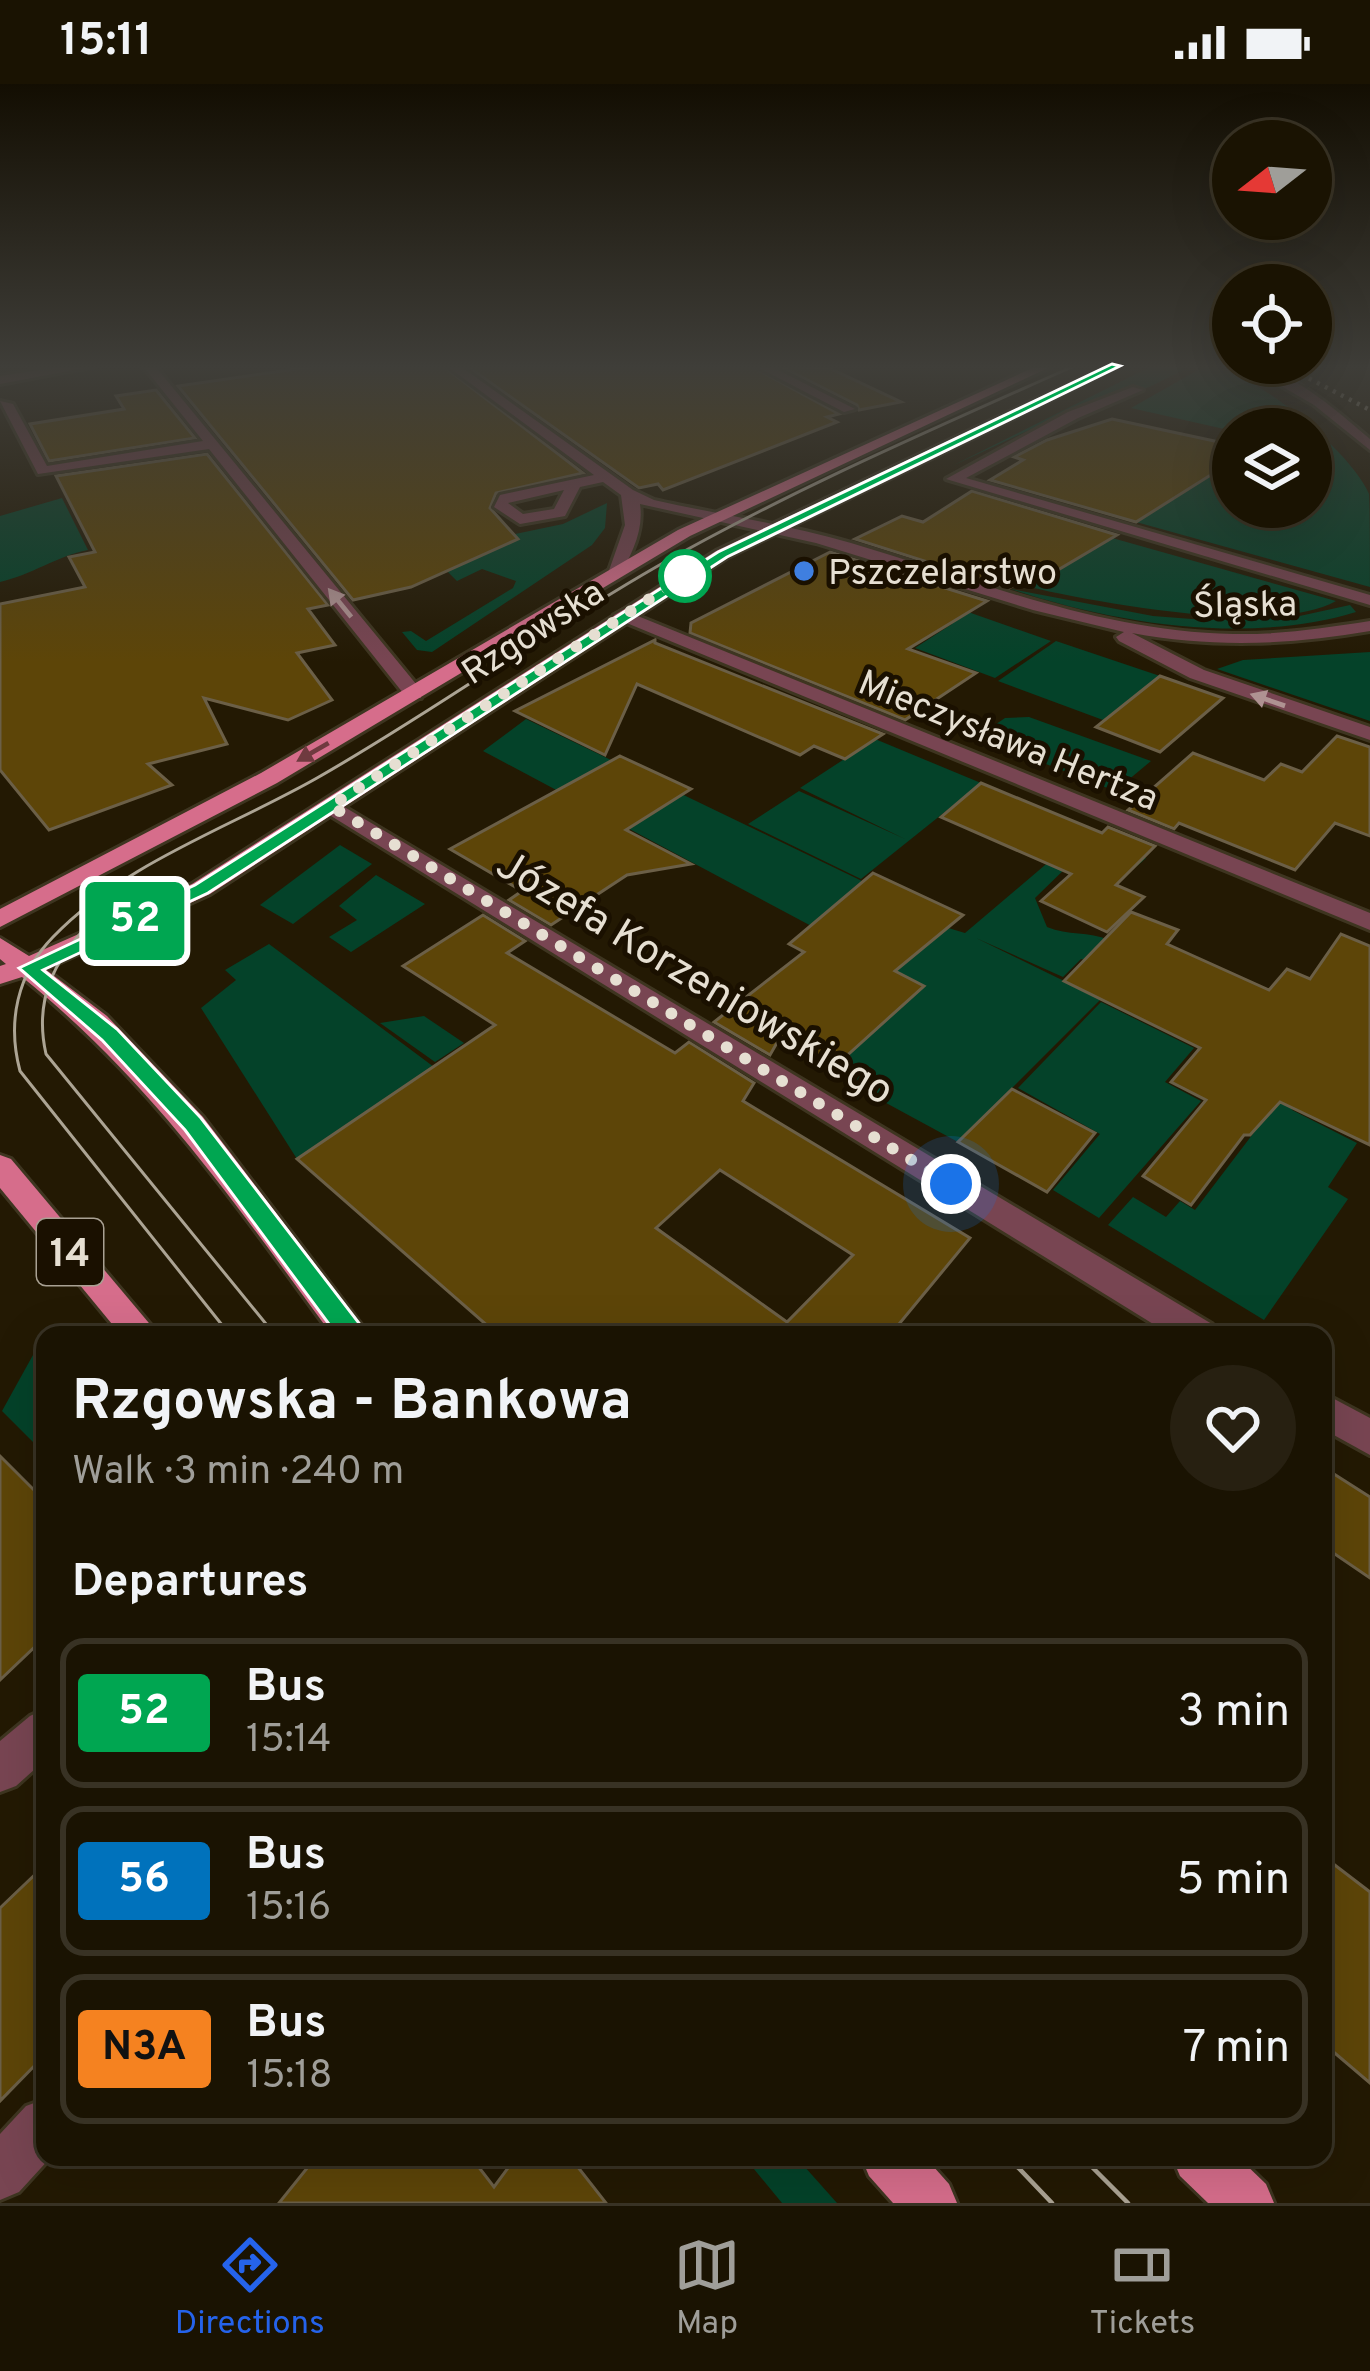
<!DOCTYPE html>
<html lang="en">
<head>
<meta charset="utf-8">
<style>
	body { margin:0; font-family:Overpass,sans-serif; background:#272011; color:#f1f3f6; height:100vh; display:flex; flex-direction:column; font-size:45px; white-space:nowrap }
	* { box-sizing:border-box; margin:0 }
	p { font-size:39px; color:#9f9e99 }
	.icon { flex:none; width:66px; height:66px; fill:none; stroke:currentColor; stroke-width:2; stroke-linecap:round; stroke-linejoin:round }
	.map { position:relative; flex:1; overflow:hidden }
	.details { position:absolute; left:36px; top:1242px; width:1296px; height:840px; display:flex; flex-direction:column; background:#1a1302; border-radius:24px; box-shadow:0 12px 48px #0002,0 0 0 3px #383224 }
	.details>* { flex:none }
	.badge { padding:0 24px; border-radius:9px; font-size:42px; line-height:78px }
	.needle { width:78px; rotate:253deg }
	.tools { position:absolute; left:1212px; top:36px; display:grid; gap:24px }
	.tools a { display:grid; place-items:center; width:120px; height:120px; border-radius:50%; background:#1a1302; box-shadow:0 12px 48px #0002,0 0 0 3px #383224; font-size:60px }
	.you { position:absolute; width:60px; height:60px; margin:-30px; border:9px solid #fff; border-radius:50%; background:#1a73e8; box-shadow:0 0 0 18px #1a73e833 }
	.map>.badge { position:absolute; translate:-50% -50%; box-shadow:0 0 0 6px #fff }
	h2 { padding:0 36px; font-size:45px; line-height:108px }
	.round { display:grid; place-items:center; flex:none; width:126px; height:126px; border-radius:63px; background:#272011 }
	.head { display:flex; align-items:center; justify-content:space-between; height:204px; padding:0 36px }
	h1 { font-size:57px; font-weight:700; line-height:90px }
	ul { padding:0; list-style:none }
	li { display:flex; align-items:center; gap:36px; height:150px; margin:0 24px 18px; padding:0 12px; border:6px solid #383224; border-radius:24px }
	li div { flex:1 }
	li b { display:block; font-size:45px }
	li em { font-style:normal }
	li .badge { min-width:132px; font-weight:700; text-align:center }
	.status { display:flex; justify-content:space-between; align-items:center; height:84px; padding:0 60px; background:#1a1302; direction:ltr }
	.status svg { height:33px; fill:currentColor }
	.tab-bar { display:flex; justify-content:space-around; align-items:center; height:168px; border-top:3px solid #383224; background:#1a1302; font-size:33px; color:#9f9e99 }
	.tab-bar a { display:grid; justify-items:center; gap:6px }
	.tab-bar .current { color:#2563eb }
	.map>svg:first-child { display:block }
	.green { fill:#044229 }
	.building { fill:#5d4508; stroke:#6b5f47; stroke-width:3; fill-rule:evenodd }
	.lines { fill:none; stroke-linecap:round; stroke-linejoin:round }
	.minor-casing { stroke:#3e3520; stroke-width:6 }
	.major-casing { stroke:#3e3520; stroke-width:6 }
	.minor { fill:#784552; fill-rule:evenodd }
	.major { fill:#d66d8b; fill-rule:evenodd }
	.tram-far1 { stroke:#aca494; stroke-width:3 }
	.tram { stroke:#aca494; stroke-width:4.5 }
	.rail { stroke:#aca494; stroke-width:4.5; stroke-dasharray:3 6; stroke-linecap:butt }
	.oneway { fill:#af9292 }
	.oneway2 { fill:#6f3a3f }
	.line { fill:#00a651; stroke:#fff; stroke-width:3 }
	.walk { stroke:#e6dfd2; stroke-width:12; stroke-dasharray:0 21.6 }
	.shop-dot { fill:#3f7fe0; stroke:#1a1000; stroke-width:4.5 }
	.stop-dot { fill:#fff; stroke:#00a651; stroke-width:6 }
	.labels { text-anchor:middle; stroke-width:10; stroke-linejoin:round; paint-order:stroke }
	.far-poi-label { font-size:36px; fill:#e6dfd2; stroke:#1a1000; text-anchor:start }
	.far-street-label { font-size:36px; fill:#e6dfd2; stroke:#1a1000 }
	.shield { fill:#1a1000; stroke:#a9a193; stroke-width:3 }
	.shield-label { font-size:39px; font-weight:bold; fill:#e6dfd2 }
	.street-label { font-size:42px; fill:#e6dfd2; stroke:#1a1000 }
</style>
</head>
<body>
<div class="status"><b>15:11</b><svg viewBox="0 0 49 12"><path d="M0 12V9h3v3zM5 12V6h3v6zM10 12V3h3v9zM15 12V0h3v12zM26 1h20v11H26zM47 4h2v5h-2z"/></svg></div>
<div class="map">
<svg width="1370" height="2119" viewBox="0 0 1370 2119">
	<rect width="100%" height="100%" fill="#231903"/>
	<g class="green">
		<path d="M1152,282L1186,285L1149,303L1064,330L952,382Z"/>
		<path d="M1205,282C1249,282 1352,368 1369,410C1370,428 1370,481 1370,503L1136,438L1233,376V423H1311V345L1233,347L1131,324Z"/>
		<path d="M62,414L88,466C57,472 31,491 0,498V432Z"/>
		<path d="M607,419L605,444L592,461L432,568L417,566L402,548L411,547L426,557L513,504L516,497L482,485L457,497L445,485L499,464L491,455L563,440Z"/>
		<path d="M1091,448L1336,517C1273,552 1100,519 1029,503L1074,476Z"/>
		<path d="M1011,505L1153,532L1205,536L1295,533L1350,521L1356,528C1249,561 1115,540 1011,505Z"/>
		<path d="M934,516L1051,557L995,594L915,564L952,540L934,532Z"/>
		<path d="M1056,557L1160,592L1103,636L998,597Z"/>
		<path d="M1370,568V637L1217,585L1243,576Z"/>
		<path d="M1029,633L1151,677L1115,707L977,653L1005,634Z"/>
		<path d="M526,635L862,797L845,813L965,849L1085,747L1146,774C1120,800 1105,787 1072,778L1035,814L1047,843C1068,852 1089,847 1109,856L1089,877L1081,875L1063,893L976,854L1101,915L958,1058L829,988L924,902L483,667Z"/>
		<path d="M875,655L981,699L861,795L748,740L799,707L905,755L800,704Z"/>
		<path d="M340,761L372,780L293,840L260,821Z"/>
		<path d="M376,791L425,820L351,868L329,853L357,836L339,822Z"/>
		<path d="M269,860L434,983L297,1075L201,924L236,896L225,886Z"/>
		<path d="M1101,918L1194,964L1165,998L1201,1017L1099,1134L1053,1106L1100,1050L1018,1004Z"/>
		<path d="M424,932L464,959L435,978L380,939Z"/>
		<path d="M1284,1009L1296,1016L1292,1026L1357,1059L1328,1103L1348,1115L1264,1236L1108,1141L1133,1113L1166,1133L1180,1117L1195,1126Z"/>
		<path d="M33,1271L45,1287V1370L2,1327Z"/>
		<path d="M744,2073H796L837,2119H782Z"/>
	</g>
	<g class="building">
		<path d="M317,282H443L583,389L496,409L490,424L518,455L411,503L353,516L178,302Z"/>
		<path d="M467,282H751L839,330L827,333L837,338L663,406L658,400L639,404Z"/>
		<path d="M780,282L829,284L901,318L859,326L857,321Z"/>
		<path d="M156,306L195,354L49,377L30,340L124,325L116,312Z"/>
		<path d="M1112,335L1233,361V377L1136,438L990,396L1023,376L1014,373L1047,356Z"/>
		<path d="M207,370L328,521L308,525L335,561L297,569L332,616L288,636L204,614L227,660L148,680L172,701L49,746L0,686V520L85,503L69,473L95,468L56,392Z"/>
		<path d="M972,407L1117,451L1051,490L1038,486L1009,504L855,455L902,432L923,438Z"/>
		<path d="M830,468L987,517L908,565L976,589L905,636L690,549L691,539Z"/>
		<path d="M655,556V559L883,650L845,675L814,662L800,671L637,600L605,671L515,627Z"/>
		<path d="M1160,592L1223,614L1160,668L1096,643Z"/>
		<path d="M1337,652L1370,663V752L1335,739L1295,786L1179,739L1174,745L1128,726L1193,669L1264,696L1281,680L1302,688Z"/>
		<path d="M620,672L691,705L626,746L691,780L627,791L551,841L509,816L522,807L450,765Z"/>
		<path d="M981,699L1102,749L1108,743L1155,762L1116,801L1144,813L1107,848L1041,817L1071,790L941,733Z"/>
		<path d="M873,789L963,831L895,887L924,902L831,986L778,957L770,971L714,938L804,868L789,860Z"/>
		<path d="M1131,828L1178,846L1167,860L1269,906L1287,885L1310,895L1341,850L1370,862V1061L1280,1018L1250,1051H1244L1191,1121L1143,1092L1206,1016L1171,998L1200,964L1064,897Z"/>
		<path d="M483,831L525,857L507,869L675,969L689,958L754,999L743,1017L970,1154L890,1251H498L297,1075L495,941L403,882ZM720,1086L853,1171L787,1238L656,1144Z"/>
		<path d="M1012,1005L1095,1049L1047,1108L958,1058Z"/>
		<path d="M0,1372L45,1417V1553L0,1596Z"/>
		<path d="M1323,1383L1370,1413V1494L1323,1462Z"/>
		<path d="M1323,1772L1370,1808V1999L1323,1959Z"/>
		<path d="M45,1781V1971L0,2017V1824Z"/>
		<path d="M316,2073H471L494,2103L516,2073H570L606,2119H279Z"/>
	</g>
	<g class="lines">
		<defs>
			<g id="minor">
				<path d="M67,282H95L0,300V292Z"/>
				<path d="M143,282H155L421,606V614H407L209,365L38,390L0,317L13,320L47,382L203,357Z"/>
				<path d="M447,282H460L633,406L654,416C720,431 787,440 851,459C976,496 1101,548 1233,550C1280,551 1325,544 1370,537V547C1289,561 1213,564 1132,549L1204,586L1370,643V656L1190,594L1119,557L1116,553L1124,548L1033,526L816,459L640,420C644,448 631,471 618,495H606L625,441L621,411L603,398L580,403L565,432L520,440L494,423L500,411L594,391ZM564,406L554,425L523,430L508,419Z"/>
				<path d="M755,282H770L855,325L844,328Z"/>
				<path d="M1247,282C1287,281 1340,330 1370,355V366L1314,321Z"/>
				<path d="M1133,303L1143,306L1078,334L966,394L1370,511V521L946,395L1068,328Z"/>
				<path d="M623,526L1370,829V846L617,535L614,531Z"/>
				<path d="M331,715L1212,1240L1217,1251H1171L323,727L320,722Z"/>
				<path d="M1323,1309L1370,1334V1371L1323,1345Z"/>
				<path d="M45,1625V1676L16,1702L0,1708V1657L30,1632Z"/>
				<path d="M45,2015V2073H51L19,2108L0,2116V2050L26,2022Z"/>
			</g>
			<g id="major">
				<path d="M1037,282H1052L690,452L277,699L0,843V825L261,689L678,446Z"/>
				<path d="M1106,282H1121L728,473L210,810L45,885L107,932L203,1033L369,1251H332C234,1118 152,998 22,893L0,900V882L6,880L0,875V854L29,872L192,800L716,467Z"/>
				<path d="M0,1071L11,1075L159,1251H121L0,1104Z"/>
				<path d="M861,2073H925L949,2100L957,2119H893L869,2092Z"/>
				<path d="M1172,2073H1238L1266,2100L1274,2119H1208L1180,2092Z"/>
			</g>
		</defs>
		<use href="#minor" class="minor-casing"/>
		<use href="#major" class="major-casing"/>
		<use href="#minor" class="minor"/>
		<use href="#major" class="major"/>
		<g class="tram-far1">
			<path d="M90,839C53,877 34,917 46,970L275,1251"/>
			<path d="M230,1251L20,987C7,938 17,890 53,853C124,779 229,744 317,694C433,628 541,549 656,483C791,406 933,345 1074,282"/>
		</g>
		<g class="tram">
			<path d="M1008,2073L1052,2119"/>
			<path d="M1082,2073L1128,2119"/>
		</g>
		<path class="rail" d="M1285,282L1370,326"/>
	</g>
	<defs><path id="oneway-solid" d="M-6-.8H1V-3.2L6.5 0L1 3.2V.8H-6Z" transform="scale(3)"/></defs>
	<g class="oneway">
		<use href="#oneway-solid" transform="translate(340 519) rotate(-129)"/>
		<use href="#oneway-solid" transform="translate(1268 616) rotate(-161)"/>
	</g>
	<use class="oneway2" href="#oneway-solid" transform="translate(313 668) rotate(150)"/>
	<linearGradient id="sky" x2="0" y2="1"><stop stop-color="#130e02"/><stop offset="0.49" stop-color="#3f3e39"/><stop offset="1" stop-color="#3f3e39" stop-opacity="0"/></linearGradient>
	<rect width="1370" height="578" fill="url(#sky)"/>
	<path class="line" d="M1112,280L1120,282L727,473L208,809L43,886L117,945L201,1034L362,1243L366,1251L362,1259H343L185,1046L102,956L19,884L195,801L718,468Z"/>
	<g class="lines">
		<path class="walk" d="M685,492L331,722L951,1100"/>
	</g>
	<circle class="shop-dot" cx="804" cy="487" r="12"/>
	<circle class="stop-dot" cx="685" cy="492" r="24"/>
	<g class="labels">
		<g class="far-poi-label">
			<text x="828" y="500">Pszczelarstwo</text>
		</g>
		<g class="far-street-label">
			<text transform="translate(1245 519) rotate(-1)" y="13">Śląska</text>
			<text transform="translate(532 547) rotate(-33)" y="13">Rzgowska</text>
			<text transform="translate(1009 655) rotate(22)" y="13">Mieczysława Hertza</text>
		</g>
		<rect class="shield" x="37" y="1135" width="66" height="66" rx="9"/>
		<g class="shield-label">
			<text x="70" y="1182">14</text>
		</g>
		<g class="street-label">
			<text transform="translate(696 892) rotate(31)" y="15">Józefa Korzeniowskiego</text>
		</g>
	</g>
</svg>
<div class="tools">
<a><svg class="needle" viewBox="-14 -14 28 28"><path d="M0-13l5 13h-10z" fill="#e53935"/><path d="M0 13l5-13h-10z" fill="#9f9e99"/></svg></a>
<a><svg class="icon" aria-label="locate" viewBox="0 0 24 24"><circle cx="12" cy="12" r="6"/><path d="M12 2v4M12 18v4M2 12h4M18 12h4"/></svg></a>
<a><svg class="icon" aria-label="layers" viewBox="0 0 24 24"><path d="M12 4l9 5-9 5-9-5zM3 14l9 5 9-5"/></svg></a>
</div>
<div class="you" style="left:951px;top:1100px"></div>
<b class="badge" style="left:135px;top:837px;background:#00a651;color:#fff">52</b>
<section class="details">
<div class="head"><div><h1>Rzgowska - Bankowa</h1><p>Walk · 3 min · 240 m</p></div><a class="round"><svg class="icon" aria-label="heart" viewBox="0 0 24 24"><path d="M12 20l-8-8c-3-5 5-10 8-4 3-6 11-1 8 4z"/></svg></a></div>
<h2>Departures</h2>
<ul>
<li><span class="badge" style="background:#00a651;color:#fff">52</span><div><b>Bus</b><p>15:14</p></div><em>3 min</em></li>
<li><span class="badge" style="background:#0072bc;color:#fff">56</span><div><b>Bus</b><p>15:16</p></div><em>5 min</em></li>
<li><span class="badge" style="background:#f58220;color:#111">N3A</span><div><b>Bus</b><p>15:18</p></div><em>7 min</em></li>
</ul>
</section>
</div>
<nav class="tab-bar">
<a class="current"><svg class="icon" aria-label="directions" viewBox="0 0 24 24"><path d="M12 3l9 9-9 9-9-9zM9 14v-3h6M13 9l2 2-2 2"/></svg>Directions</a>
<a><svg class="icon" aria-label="map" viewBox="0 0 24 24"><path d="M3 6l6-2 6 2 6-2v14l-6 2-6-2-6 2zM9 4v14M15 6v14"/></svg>Map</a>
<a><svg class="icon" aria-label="tickets" viewBox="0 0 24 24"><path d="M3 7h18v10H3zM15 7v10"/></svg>Tickets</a>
</nav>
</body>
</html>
